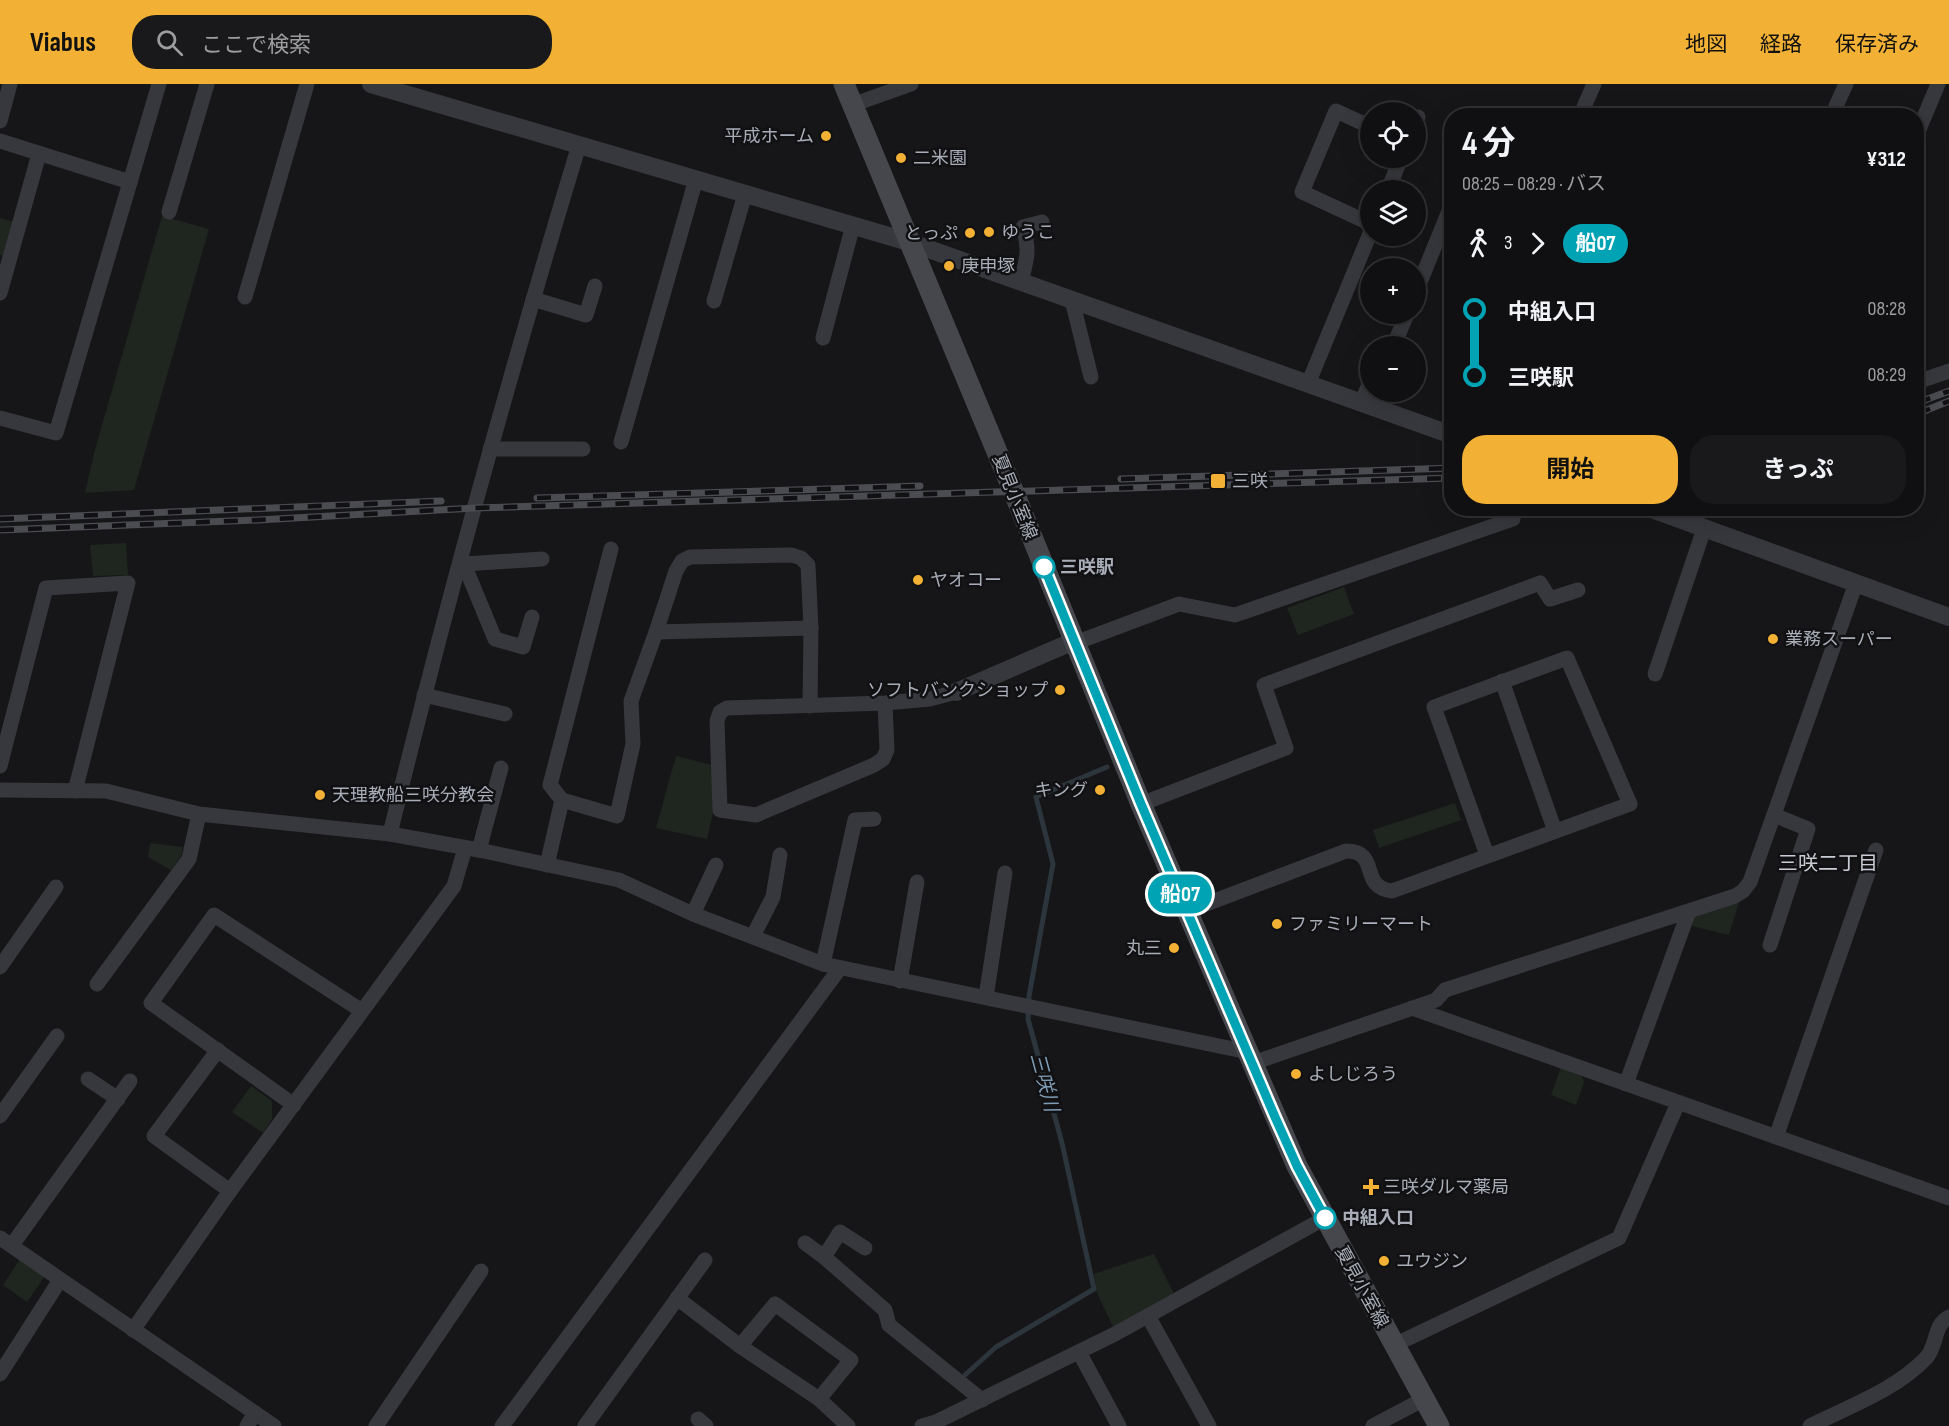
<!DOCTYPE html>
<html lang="ja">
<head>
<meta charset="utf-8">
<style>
	body { margin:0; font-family:"Sofia Sans Condensed","Noto Sans JP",sans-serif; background:#19191b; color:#f1f3f6; height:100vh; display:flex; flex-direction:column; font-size:22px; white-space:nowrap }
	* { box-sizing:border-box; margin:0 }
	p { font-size:20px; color:#9c9d9f }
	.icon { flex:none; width:33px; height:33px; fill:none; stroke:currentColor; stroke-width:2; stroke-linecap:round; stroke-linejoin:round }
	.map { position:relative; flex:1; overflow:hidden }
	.drawer { position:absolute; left:1444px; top:24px; width:480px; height:408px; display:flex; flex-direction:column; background:#101012; border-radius:24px; box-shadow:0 6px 24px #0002,0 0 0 2px #303032 }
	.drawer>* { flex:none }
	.badge { padding:0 12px; border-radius:20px; font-size:21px; line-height:39px }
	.tools { position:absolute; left:1360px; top:18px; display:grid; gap:12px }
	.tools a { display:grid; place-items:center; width:66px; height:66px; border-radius:50%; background:#101012; box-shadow:0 6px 24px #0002,0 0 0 2px #303032; font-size:30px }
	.map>.badge { position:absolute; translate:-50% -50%; box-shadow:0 0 0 3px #fff }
	.legs { display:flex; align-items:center; gap:9px; height:66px; padding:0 18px; font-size:20px }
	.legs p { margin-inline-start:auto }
	.summary { display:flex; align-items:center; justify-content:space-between; height:102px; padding:0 18px }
	h1 { font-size:33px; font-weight:700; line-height:45px }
	.button { display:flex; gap:12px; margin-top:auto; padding:12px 18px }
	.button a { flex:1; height:69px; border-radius:24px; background:#f2b134; color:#111; font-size:24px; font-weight:700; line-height:69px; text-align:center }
	.button a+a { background:#19191b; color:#f1f3f6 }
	ul { padding:0 18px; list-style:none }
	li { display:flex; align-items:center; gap:21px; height:66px; font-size:22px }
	li i { display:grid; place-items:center; width:9px; height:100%; margin:0 8px; background:currentColor }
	li i::after { content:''; width:15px; height:15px; margin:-8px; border:4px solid; border-radius:50%; background:#101012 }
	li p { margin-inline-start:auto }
	li:first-child i { background:linear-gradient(#0000 50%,currentColor 0) }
	li:last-child i { background:linear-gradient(currentColor 50%,#0000 0) }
	header { display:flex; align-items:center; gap:36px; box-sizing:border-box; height:84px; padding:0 30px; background:#f2b134; color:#111 }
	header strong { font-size:28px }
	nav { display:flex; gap:33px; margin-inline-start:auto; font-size:21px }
	.search { width:420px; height:54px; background:#19191b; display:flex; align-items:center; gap:15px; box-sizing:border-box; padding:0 21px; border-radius:24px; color:#9c9d9f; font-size:22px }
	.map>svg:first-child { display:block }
	.green { fill:#1e261f }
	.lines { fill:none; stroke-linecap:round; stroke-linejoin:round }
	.stream { stroke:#2c353c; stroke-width:5 }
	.minor { stroke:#37383d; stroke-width:15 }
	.tertiary { stroke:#37383d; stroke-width:18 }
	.secondary { stroke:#45474d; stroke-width:21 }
	.rail-casing { stroke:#4a4c52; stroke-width:7 }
	.rail { stroke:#111113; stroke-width:4.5; stroke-dasharray:14; stroke-linecap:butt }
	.line-1-casing { stroke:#fff; stroke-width:14 }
	.line-1 { stroke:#00a3b4; stroke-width:9 }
	.poi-dot { fill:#f2b134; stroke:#111113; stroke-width:2 }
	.stop-1-dot { fill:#fff; stroke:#00a3b4; stroke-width:3 }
	.labels { text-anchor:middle; stroke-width:5; stroke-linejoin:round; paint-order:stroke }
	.poi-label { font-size:18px; fill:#a8adb8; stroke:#111113; text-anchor:start }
	.street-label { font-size:18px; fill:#a8adb8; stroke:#111113 }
	.stop-label { font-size:18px; font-weight:bold; fill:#a8adb8; stroke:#111113; text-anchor:start }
	.neighbourhood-label { font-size:20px; fill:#c9ccd4; stroke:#111113 }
	.water-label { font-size:20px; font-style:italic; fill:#7f9bb3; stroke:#111113 }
</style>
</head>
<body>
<header>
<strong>Viabus</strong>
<div class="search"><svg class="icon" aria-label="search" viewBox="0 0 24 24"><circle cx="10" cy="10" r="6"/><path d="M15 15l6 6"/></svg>ここで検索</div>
<nav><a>地図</a><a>経路</a><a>保存済み</a></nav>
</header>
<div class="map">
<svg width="1949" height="1342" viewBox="0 0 1949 1342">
	<rect width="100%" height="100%" fill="#161618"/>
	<g class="green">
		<path d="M162,132L209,145L134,406L85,409L94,369Z"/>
		<path d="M0,134L15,138L5,172L0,171Z"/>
		<path d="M126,459L128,491L93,492L90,461Z"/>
		<path d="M1344,503L1354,530L1298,551L1287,524Z"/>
		<path d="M676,672L712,681L713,729L707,755L656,744Z"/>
		<path d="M1455,719L1461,736L1379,764L1373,746Z"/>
		<path d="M150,759L183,763L181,772L171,786L148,773Z"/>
		<path d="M1739,818L1729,851L1692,842L1694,833Z"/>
		<path d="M1561,983L1581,990L1584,998L1576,1021L1551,1011Z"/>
		<path d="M251,1002L272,1017V1035L263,1049L232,1028Z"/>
		<path d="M1154,1170L1174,1210L1113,1243L1097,1209L1094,1190Z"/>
		<path d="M20,1175L45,1192L27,1218L3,1201Z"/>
	</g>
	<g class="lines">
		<path class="stream" d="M965,1291L996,1263L1094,1205L1062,1059L1028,935L1029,912L1053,780L1036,713L1107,683"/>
		<g class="minor">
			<path d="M852,21L911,0"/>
			<path d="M1836,22L1846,0"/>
			<path d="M1580,32L1594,0"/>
			<path d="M0,37L10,0"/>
			<path d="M1416,37L1418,33"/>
			<path d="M1371,43L1336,27L1302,108L1371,140"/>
			<path d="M1917,50L1938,0"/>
			<path d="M0,57L130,98"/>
			<path d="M1388,106L1401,74"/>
			<path d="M169,128L207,0"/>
			<path d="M1021,198C1027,174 1030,167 1023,143L1042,138"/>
			<path d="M1416,208L1449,127"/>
			<path d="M0,209L39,70"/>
			<path d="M245,213L307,0"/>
			<path d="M533,215L586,231L595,202"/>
			<path d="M1072,216L1091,293"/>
			<path d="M714,217L745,110"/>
			<path d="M823,254L853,141"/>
			<path d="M1388,262L1396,256L1407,230"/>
			<path d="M1917,298L1949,287"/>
			<path d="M1308,300L1371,147"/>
			<path d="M1361,319L1371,296"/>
			<path d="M0,334L56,349L159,0"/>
			<path d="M621,358L696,95"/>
			<path d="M490,365H583"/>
			<path d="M611,465L550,701L562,716L617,732L633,660L631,617L656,548L676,487L682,477L690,473L792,471L801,474L808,481L811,544L810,622"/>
			<path d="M461,473L495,555L523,563L532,533"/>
			<path d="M464,480L542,475"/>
			<path d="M656,548L811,544"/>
			<path d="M1075,559L1179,520L1235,531L1513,435"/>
			<path d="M1655,590L1704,445"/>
			<path d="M1502,597L1555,747"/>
			<path d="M424,611L505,630"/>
			<path d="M885,619L887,666L883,675L874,681L756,731L720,726L717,637L720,628L727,624L885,619L930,615L956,608"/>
			<path d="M0,682L46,504L128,499L75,707"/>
			<path d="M0,706L106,707L199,730L390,750L479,766L619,796L693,830L823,880L1248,968"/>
			<path d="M1141,720L1286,664L1264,601L1540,499L1550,515L1578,506"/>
			<path d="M390,750C446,519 510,289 579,61"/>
			<path d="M479,766L501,684"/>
			<path d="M547,781L562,716"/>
			<path d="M1188,827L1346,767C1381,767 1358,803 1392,807L1630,720L1567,574L1434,623L1487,771"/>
			<path d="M693,830L716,781"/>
			<path d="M753,852L773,813L780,771"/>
			<path d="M1770,861L1808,745L1774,731"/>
			<path d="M823,880L855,736L874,735"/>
			<path d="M0,883L56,803"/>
			<path d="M900,897L917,798"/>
			<path d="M97,900L189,775L199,730"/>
			<path d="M986,913L1005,789"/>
			<path d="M1412,924L1949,1114"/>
			<path d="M218,966L154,1052L230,1107"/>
			<path d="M1253,979L1436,916L1445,906L1735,812L1743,807L1750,798L1856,499"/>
			<path d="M88,995L118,1015"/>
			<path d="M1626,1000L1689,827"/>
			<path d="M294,1021L151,919L214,831L362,927"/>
			<path d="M0,1032L57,952"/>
			<path d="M1776,1053L1876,766"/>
			<path d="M0,1154L274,1342"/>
			<path d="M805,1159L824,1173L885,1226L889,1241L982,1316"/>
			<path d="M12,1161L130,997"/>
			<path d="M824,1173L840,1148L865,1164"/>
			<path d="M677,1214L740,1262L819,1315L848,1342"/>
			<path d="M1148,1232L1209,1342"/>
			<path d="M133,1246L230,1107L454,802L465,764"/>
			<path d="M1394,1261L1619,1154L1678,1019"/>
			<path d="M740,1262L775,1220L851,1276L819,1315"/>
			<path d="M1079,1268L1119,1342"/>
			<path d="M0,1290L60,1196"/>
			<path d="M698,1335L706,1342"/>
			<path d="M247,1342L255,1329"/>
			<path d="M376,1342L481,1187"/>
			<path d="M502,1342L840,884"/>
			<path d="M585,1342L705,1176"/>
			<path d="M922,1342L936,1338L1115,1250L1325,1134"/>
			<path d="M1373,1342L1424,1315"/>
			<path d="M1810,1342C1850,1322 1896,1306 1927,1273C1937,1261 1934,1240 1949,1233"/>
		</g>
		<g class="tertiary">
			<path d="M371,0L909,158L1452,351"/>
			<path d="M1649,424L1949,533"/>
			<path d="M956,608L1074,557"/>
		</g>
		<path class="secondary" d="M844,0L1010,399L1141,720L1297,1082L1439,1342"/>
		<defs>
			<g id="rail">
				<path d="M1917,319L1949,307"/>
				<path d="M1917,330L1949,317"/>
				<path d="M1121,395L1452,384"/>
				<path d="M537,414L920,402"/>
				<path d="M0,435L441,417"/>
				<path d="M0,446L258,436L475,424L1452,394"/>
			</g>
		</defs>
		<use href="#rail" class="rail-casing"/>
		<use href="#rail" class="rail"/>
	</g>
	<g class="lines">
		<defs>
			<path id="line-1" d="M1044,483L1141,720L1275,1033L1297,1082L1325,1134"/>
		</defs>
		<use href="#line-1" class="line-1-casing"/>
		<use href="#line-1" class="line-1"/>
	</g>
	<g class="poi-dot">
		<circle cx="826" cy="52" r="6"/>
		<circle cx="901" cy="74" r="6"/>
		<circle cx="989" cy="148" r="6"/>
		<circle cx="970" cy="149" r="6"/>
		<circle cx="949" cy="182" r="6"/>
		<rect x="1210" y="389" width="16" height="16" rx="3"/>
		<circle cx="918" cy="496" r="6"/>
		<circle cx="1773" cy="555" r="6"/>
		<circle cx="1060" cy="606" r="6"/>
		<circle cx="1100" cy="706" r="6"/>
		<circle cx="320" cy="711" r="6"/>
		<circle cx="1277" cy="840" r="6"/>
		<circle cx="1174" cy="864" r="6"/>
		<circle cx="1296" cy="990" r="6"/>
		<path d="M1368 1094h6v6h6v6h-6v6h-6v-6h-6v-6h6z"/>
		<circle cx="1384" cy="1177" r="6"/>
	</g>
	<g class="stop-1-dot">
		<circle cx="1044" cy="483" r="10"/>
		<circle cx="1325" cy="1134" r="10"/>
	</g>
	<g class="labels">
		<g class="poi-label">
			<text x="814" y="58" text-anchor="end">平成ホーム</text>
			<text x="913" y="80">二米園</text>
			<text x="1001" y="154">ゆうこ</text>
			<text x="958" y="155" text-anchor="end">とっぷ</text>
			<text x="961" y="188">庚申塚</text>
			<text x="1232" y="403">三咲</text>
			<text x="930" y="502">ヤオコー</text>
			<text x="1785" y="561">業務スーパー</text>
			<text x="1048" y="612" text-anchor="end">ソフトバンクショップ</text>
			<text x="1088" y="712" text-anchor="end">キング</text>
			<text x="332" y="717">天理教船三咲分教会</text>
			<text x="1289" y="846">ファミリーマート</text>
			<text x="1162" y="870" text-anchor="end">丸三</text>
			<text x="1308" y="996">よしじろう</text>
			<text x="1383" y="1109">三咲ダルマ薬局</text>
			<text x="1396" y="1183">ユウジン</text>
		</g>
		<g class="street-label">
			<text transform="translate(1015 413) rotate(68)" y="6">夏見小室線</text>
			<text transform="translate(1362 1203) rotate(61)" y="6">夏見小室線</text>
		</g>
		<g class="stop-label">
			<text x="1060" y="489">三咲駅</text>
			<text x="1342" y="1140">中組入口</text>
		</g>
		<g class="neighbourhood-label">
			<text x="1828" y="786">三咲二丁目</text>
		</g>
		<g class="water-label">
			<text transform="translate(1045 998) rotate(75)" y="7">三咲川</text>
		</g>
	</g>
</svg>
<div class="tools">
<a><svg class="icon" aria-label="locate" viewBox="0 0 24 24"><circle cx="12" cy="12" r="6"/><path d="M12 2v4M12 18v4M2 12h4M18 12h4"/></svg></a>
<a><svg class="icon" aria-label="layers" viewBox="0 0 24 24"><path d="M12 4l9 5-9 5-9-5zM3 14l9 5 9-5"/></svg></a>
<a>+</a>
<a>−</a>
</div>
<b class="badge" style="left:1180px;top:810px;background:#00a3b4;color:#fff">船07</b>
<section class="drawer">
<div class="summary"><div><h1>4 分</h1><p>08:25 – 08:29 · バス</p></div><b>¥312</b></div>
<div class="legs"><svg class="icon" aria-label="walk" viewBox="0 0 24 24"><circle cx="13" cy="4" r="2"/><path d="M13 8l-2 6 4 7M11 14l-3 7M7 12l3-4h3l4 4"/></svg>3<svg class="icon" aria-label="forward" viewBox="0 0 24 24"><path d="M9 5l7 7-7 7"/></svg><b class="badge" style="background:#00a3b4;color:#fff">船07</b></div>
<ul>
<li><i style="color:#00a3b4"></i><b>中組入口</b><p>08:28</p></li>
<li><i style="color:#00a3b4"></i><b>三咲駅</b><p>08:29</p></li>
</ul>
<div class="button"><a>開始</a><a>きっぷ</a></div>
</section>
</div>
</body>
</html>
